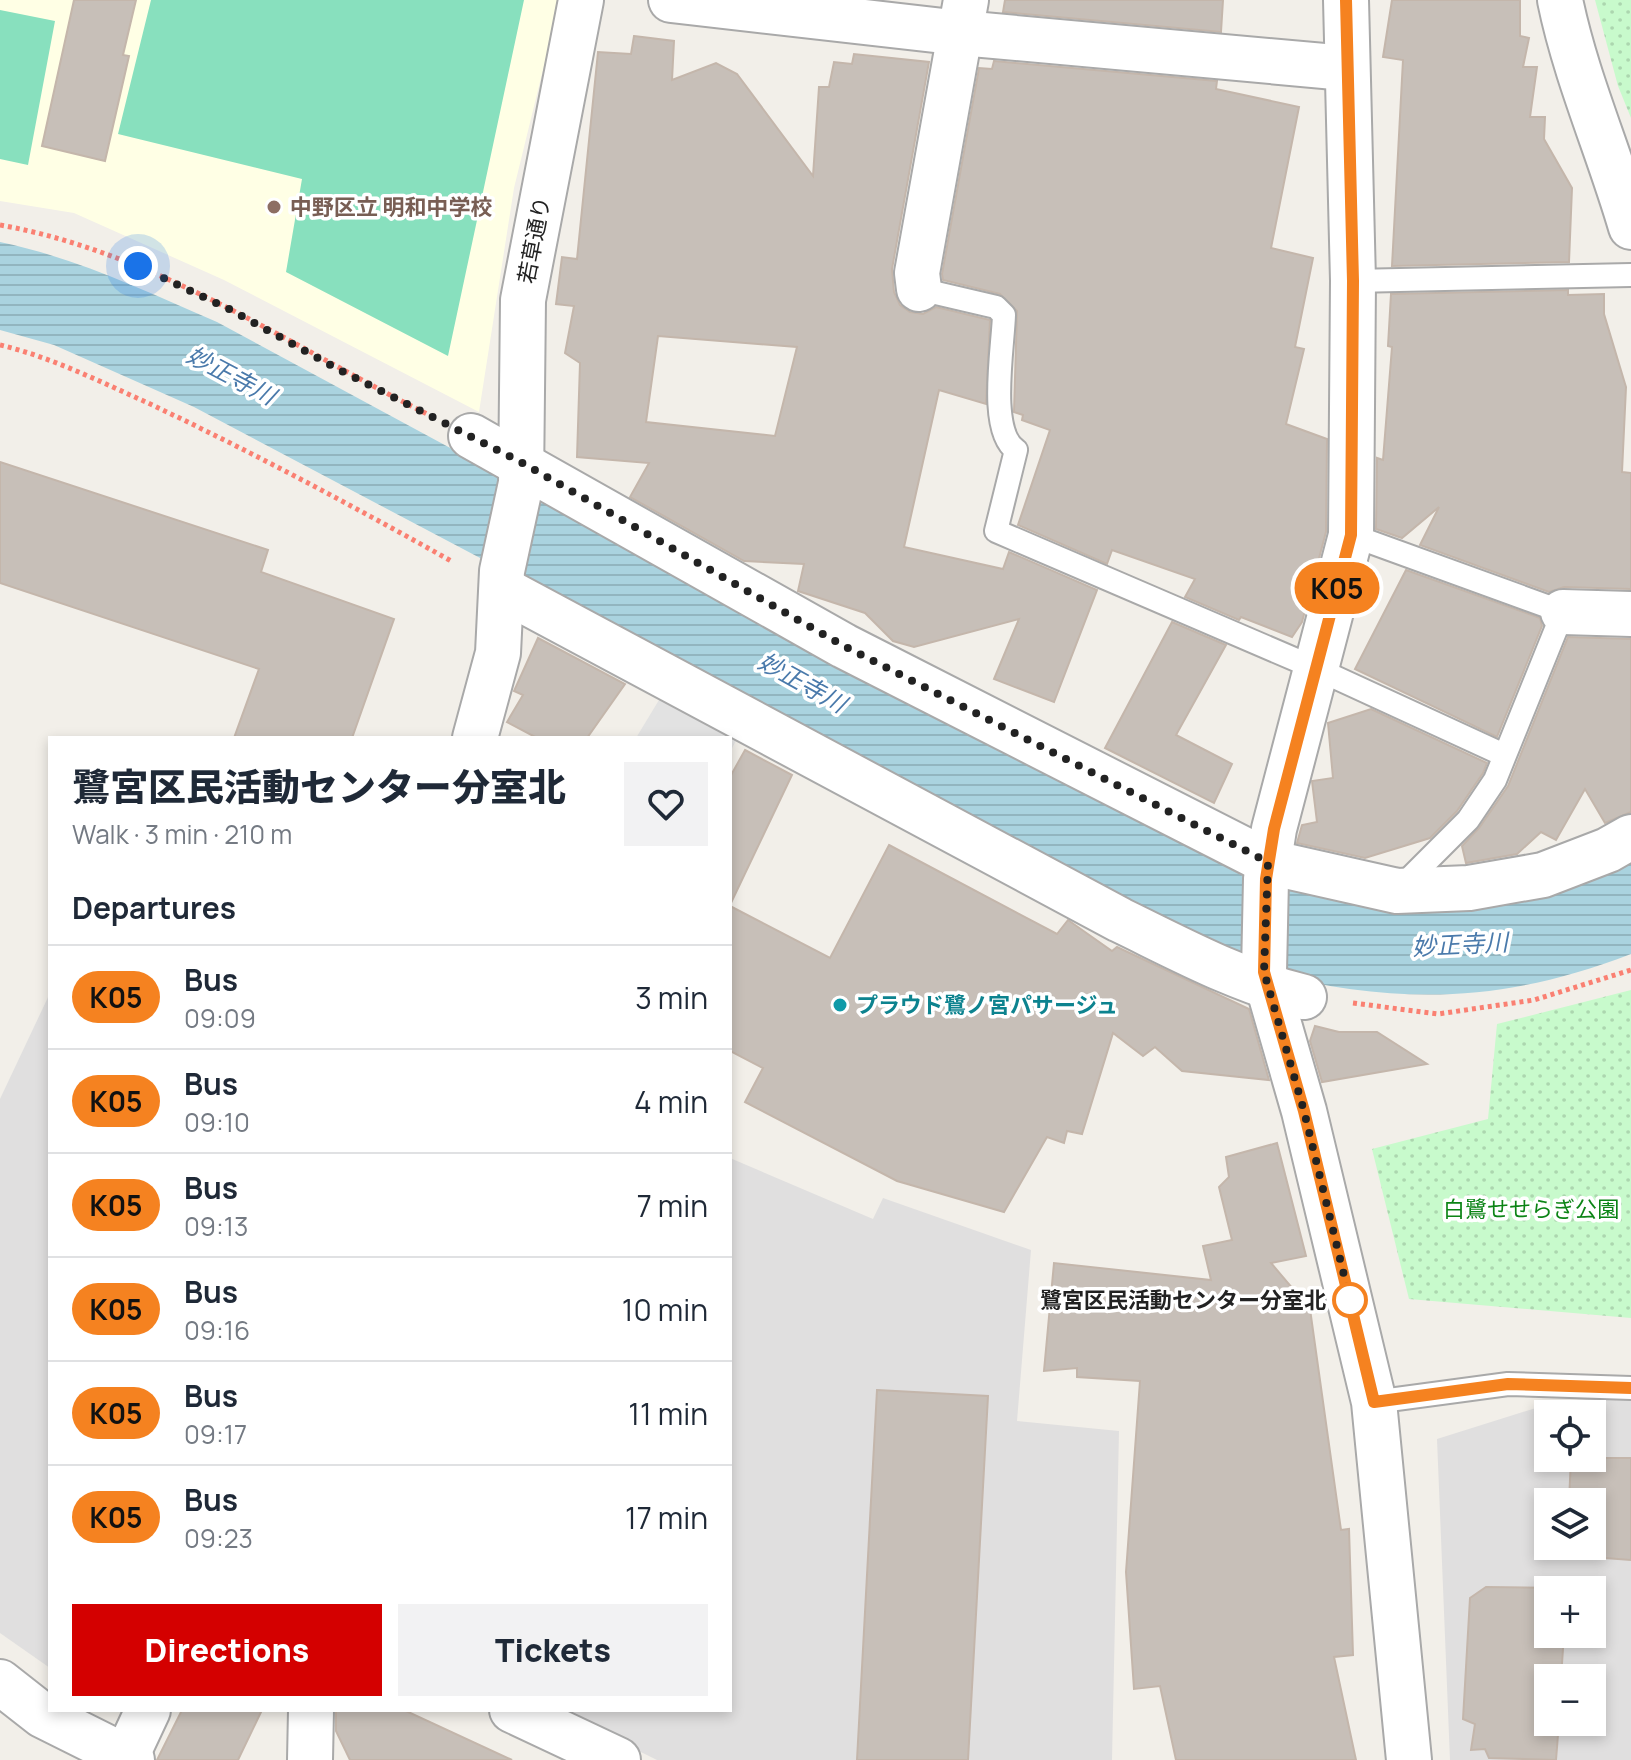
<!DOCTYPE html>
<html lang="en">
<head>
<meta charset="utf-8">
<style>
	body { margin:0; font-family:Manrope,"Noto Sans JP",sans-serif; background:#f2f2f3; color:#1f2937; height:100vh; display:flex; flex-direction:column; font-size:30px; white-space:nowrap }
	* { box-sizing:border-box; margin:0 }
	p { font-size:26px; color:#747a83 }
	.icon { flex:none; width:44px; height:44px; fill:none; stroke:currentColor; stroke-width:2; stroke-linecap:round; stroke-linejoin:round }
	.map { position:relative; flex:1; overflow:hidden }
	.sheet { position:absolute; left:48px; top:736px; width:684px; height:976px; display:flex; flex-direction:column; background:#fff; border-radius:0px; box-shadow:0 4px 12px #0003 }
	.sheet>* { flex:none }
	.badge { padding:0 16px; border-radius:26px; font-size:28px; line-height:52px }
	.buttons { position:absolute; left:1534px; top:1400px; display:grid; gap:16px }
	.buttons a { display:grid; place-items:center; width:72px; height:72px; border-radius:0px; background:#fff; box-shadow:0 4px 12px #0003; font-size:40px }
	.you { position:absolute; width:40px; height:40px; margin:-20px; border:6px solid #fff; border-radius:50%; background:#1a73e8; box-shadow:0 0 0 12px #1a73e833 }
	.map>.badge { position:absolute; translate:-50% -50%; box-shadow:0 0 0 4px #fff }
	h2 { padding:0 24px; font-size:30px; line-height:72px }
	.round { display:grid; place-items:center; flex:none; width:84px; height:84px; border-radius:0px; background:#f2f2f3 }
	.head { display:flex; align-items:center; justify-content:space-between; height:136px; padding:0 24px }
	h1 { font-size:38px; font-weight:800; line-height:60px }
	.action { display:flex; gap:16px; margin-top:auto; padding:16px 24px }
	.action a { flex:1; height:92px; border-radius:0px; background:#d40000; color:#fff; font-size:32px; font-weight:800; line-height:92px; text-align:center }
	.action a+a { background:#f2f2f3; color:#1f2937 }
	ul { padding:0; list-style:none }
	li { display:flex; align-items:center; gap:24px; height:104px; padding:0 24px; border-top:2px solid #e0e1e3 }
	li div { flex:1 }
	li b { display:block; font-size:30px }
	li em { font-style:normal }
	li .badge { min-width:88px; font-weight:700; text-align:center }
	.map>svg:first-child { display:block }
	.residential { fill:#e0dfdf; fill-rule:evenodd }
	.education { fill:#ffffe5 }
	.park { fill:url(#park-dots) }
	.pitch { fill:#88e0be }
	.parking { fill:#e2e2e2 }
	.water { fill:url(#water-rules) }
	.building { fill:#c7bfb8; stroke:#c4b6ab; stroke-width:2; fill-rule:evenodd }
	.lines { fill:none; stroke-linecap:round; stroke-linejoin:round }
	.service-casing { stroke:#a9a9a9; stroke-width:26 }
	.minor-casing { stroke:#a9a9a9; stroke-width:48 }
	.path { stroke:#fa8072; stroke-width:5; stroke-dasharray:4 4; stroke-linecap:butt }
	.service { stroke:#fff; stroke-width:22 }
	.minor { stroke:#fff; stroke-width:44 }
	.line-casing { stroke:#fff; stroke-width:18 }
	.line { stroke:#f58220; stroke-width:12 }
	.walk { stroke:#222; stroke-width:8; stroke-dasharray:0 14.4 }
	.education-dot { fill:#8d6e63; stroke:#fff; stroke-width:3 }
	.culture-dot { fill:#0f9aa8; stroke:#fff; stroke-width:3 }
	.stop-dot { fill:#fff; stroke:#f58220; stroke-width:4 }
	.labels { text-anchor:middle; stroke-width:7; stroke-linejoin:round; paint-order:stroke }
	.education-label { font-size:22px; font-weight:bold; fill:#785e54; stroke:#fff; text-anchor:start }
	.street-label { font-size:22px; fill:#222; stroke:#fff }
	.culture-label { font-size:22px; font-weight:bold; fill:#0d838f; stroke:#fff; text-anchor:start }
	.park-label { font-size:22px; fill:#0c8416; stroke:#fff }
	.stop-label { font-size:22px; font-weight:bold; fill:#222; stroke:#fff; text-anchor:end }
	.water-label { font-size:24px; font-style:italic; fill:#4a7aab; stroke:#fff }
</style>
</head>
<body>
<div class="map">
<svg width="1631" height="1760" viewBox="0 0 1631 1760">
	<defs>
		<pattern id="park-dots" width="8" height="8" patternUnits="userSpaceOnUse" patternTransform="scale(2)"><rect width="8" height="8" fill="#c8facc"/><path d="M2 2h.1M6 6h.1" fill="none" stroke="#acd6af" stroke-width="1.8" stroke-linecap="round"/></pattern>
		<pattern id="water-rules" width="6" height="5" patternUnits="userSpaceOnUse" patternTransform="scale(2)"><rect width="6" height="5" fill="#aad3df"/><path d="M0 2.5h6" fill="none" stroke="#92b5bf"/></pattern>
	</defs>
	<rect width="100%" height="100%" fill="#f2efe9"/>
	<g class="residential">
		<path d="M50,993V1668L0,1633V1099Z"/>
		<path d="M730,1158L873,1219L883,1198L1031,1250L1017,1421L1119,1431L1112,1760H657L556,1710H730Z"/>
		<path d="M1631,1395V1760H1450L1437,1439L1555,1402ZM1548,1414H1592V1458H1548ZM1548,1502H1592V1546H1548ZM1548,1590H1592V1634H1548ZM1548,1678H1592V1722H1548Z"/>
	</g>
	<path class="education" d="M0,0H560L514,188L479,412L224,280L74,213L0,201Z"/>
	<g class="park">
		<path d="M1595,0H1631V118L1618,86Z"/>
		<path d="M1631,990V1318L1409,1299L1372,1149L1488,1119L1497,1024Z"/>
	</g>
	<g class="pitch">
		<path d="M151,0H524L448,356L286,272L302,179L118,134Z"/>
		<path d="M0,10L55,21L28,165L0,159Z"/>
	</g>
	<path class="parking" d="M659,700L738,737L730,752V738H636Z"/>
	<path class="water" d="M0,242C77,258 145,291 217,322L1245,877L1286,887L1631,854V954C1501,1004 1397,1005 1264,972L194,407L54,345L0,330Z"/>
	<g class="building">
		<path d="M74,0H136L123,55L129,56L105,161L42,146Z"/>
		<path d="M1005,0H1223L1221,32L1003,12Z"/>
		<path d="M1392,0H1520V36L1529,38L1523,67H1537L1530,117H1545L1544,139L1572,188L1569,262L1392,266L1403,60L1383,57Z"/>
		<path d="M634,36L674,41L672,80L716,63L737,74L813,176L819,87H829L834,62L852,64L854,54L929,62L892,269L894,292L900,305L910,312L923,314L936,307L990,320L986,404L939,390L904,547L1003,569L1009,552L1097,590L1054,702L994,679L1019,619L914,647L893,641L865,613L798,591L804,564L744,561L630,497L649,463L577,457L580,363L565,353L574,306L556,304L562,257L577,259L598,52L631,54ZM658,336L797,347L775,436L646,422Z"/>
		<path d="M994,61L1217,81L1216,89L1299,107L1271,248L1313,258L1295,347L1304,349L1286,424L1327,439L1326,532L1302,622L1292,637L1241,617L1239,620L1185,597L1195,579L1112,550L1107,564L1018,525L1050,430L1022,420L1023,415L1014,412L1017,311L1000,294L943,280L942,274L979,68L992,69Z"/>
		<path d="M1568,290V295L1604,294V314L1626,387L1622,472L1631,473V589L1564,587L1549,592L1420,545L1439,507L1402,538L1376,529L1377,458L1383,460L1392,347L1388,346L1391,294Z"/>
		<path d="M0,462L268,550L261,572L394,619L352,738H234L259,669L0,583Z"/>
		<path d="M1406,570L1540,618L1542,626L1497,737L1355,669Z"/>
		<path d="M1172,622L1226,645L1176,735L1232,764L1214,803L1105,748Z"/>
		<path d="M1568,637L1631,639V812L1605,823L1585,789L1556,840L1541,832L1517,854L1466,863L1462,846L1479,828L1508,786Z"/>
		<path d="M538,638L625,684L587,738H537L507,722L523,695L514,691Z"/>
		<path d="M1371,709L1487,763L1483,773L1457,811L1430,838L1365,858L1297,843L1302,825L1317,822L1312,781L1333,778L1328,723Z"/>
		<path d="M745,750L792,775L730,905V777Z"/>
		<path d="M889,845L1057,934L1068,920L1112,951L1117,947L1249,1009L1269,1080L1182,1071L1155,1047L1143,1056L1113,1033L1082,1134L1067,1131L1064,1143L1047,1137L1004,1212L897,1181L745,1102L763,1068L730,1051V906L830,958Z"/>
		<path d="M1315,1026L1339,1032H1377L1427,1064L1322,1082L1310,1041Z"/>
		<path d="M1277,1143L1306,1256L1271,1263L1310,1309L1341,1530L1349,1529L1353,1655L1334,1657L1356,1760H1176L1160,1686L1134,1689L1126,1572L1140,1381L1077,1377V1368L1044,1371L1054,1263L1211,1280L1203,1246L1232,1240L1219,1187L1229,1177L1226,1157Z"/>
		<path d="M877,1390L988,1396L968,1760H857Z"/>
		<path d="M1571,1458H1631V1560L1566,1555V1546H1592V1502H1569Z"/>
		<path d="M1486,1587L1567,1588L1548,1590V1634H1564L1561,1678H1548V1722H1559L1556,1760L1489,1758L1485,1749L1471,1750L1475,1724L1463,1719L1470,1598Z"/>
		<path d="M182,1710H262L238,1760H157Z"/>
		<path d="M336,1710H404L512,1760H350L336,1731Z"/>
	</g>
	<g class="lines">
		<defs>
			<g id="service">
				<path d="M1353,281L1631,275"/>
				<path d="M919,289L996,307L1004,315C1003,348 988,431 1016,450L996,531L1315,668L1504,755"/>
				<path d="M1351,535L1563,612L1495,780L1468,820L1400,888"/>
				<path d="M1374,1402L1508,1384L1631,1388"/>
			</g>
			<g id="minor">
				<path d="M671,0L961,33L1346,68"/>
				<path d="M1346,0L1353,281L1351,535L1274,829L1266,879L1264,972L1304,1111L1374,1402L1409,1760"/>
				<path d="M1560,0C1576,78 1609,151 1631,227"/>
				<path d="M919,289L917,273L966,0"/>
				<path d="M471,436L844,646L1268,862L1397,891L1469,888L1543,875L1608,850L1631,837"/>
				<path d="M502,589L1120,920C1180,949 1238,981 1304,997"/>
				<path d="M1563,612L1631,614"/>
				<path d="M475,738L498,653L502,571L521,483L523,300L581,0"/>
				<path d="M0,1682L42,1715L132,1760"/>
				<path d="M512,1710L618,1760"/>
				<path d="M126,1757L148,1710"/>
				<path d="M310,1760L311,1710"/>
			</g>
		</defs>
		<use href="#service" class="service-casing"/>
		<use href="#minor" class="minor-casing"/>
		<g class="path">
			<path d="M0,225C156,253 289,345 429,415"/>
			<path d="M0,345C51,357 101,382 148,403C252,452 353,506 453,562"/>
			<path d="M1353,1003L1438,1014L1534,1000L1631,970"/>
		</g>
		<use href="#service" class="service"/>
		<use href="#minor" class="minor"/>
	</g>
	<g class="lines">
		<defs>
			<path id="line" d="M1346,0L1353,281L1351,535L1274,829L1266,879L1264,972L1304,1111L1374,1402L1508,1384L1631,1388"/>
		</defs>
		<use href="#line" class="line-casing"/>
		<use href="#line" class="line"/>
		<path class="walk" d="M138,266L231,310L336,368L519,461L844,646L1268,862L1264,972L1304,1111L1350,1300"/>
	</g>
	<circle class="education-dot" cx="274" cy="207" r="8"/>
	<circle class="culture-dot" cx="840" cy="1005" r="8"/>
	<circle class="stop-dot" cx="1350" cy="1300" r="16"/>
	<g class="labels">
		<g class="education-label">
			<text x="290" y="215">中野区立 明和中学校</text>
		</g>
		<g class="street-label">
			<text transform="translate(534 240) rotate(-79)" y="8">若草通り</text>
		</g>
		<g class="culture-label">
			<text x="856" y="1013">プラウド鷺ノ宮パサージュ</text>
		</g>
		<g class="park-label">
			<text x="1531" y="1217">白鷺せせらぎ公園</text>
		</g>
		<g class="stop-label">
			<text x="1326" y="1308">鷺宮区民活動センター分室北</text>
		</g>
		<g class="water-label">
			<text transform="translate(231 376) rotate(28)" y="8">妙正寺川</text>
			<text transform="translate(802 683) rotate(29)" y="8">妙正寺川</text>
			<text transform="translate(1460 945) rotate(-3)" y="8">妙正寺川</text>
		</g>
	</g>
</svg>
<div class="buttons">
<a><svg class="icon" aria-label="locate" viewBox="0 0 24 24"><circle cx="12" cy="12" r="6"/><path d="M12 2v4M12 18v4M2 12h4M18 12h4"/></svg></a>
<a><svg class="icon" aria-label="layers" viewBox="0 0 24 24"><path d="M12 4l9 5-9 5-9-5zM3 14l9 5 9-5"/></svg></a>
<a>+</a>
<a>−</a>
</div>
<div class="you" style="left:138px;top:266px"></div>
<b class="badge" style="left:1337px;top:588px;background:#f58220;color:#111">K05</b>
<section class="sheet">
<div class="head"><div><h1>鷺宮区民活動センター分室北</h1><p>Walk · 3 min · 210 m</p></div><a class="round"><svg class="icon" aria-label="heart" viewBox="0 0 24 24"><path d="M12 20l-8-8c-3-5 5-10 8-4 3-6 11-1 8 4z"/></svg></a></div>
<h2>Departures</h2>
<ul>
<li><span class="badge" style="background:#f58220;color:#111">K05</span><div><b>Bus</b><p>09:09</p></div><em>3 min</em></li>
<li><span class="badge" style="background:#f58220;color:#111">K05</span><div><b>Bus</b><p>09:10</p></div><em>4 min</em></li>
<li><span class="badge" style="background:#f58220;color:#111">K05</span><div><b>Bus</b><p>09:13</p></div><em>7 min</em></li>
<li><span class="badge" style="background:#f58220;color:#111">K05</span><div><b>Bus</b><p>09:16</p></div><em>10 min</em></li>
<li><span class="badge" style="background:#f58220;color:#111">K05</span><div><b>Bus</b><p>09:17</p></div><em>11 min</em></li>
<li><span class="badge" style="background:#f58220;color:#111">K05</span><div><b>Bus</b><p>09:23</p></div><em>17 min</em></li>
</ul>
<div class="action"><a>Directions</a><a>Tickets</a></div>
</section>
</div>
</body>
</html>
